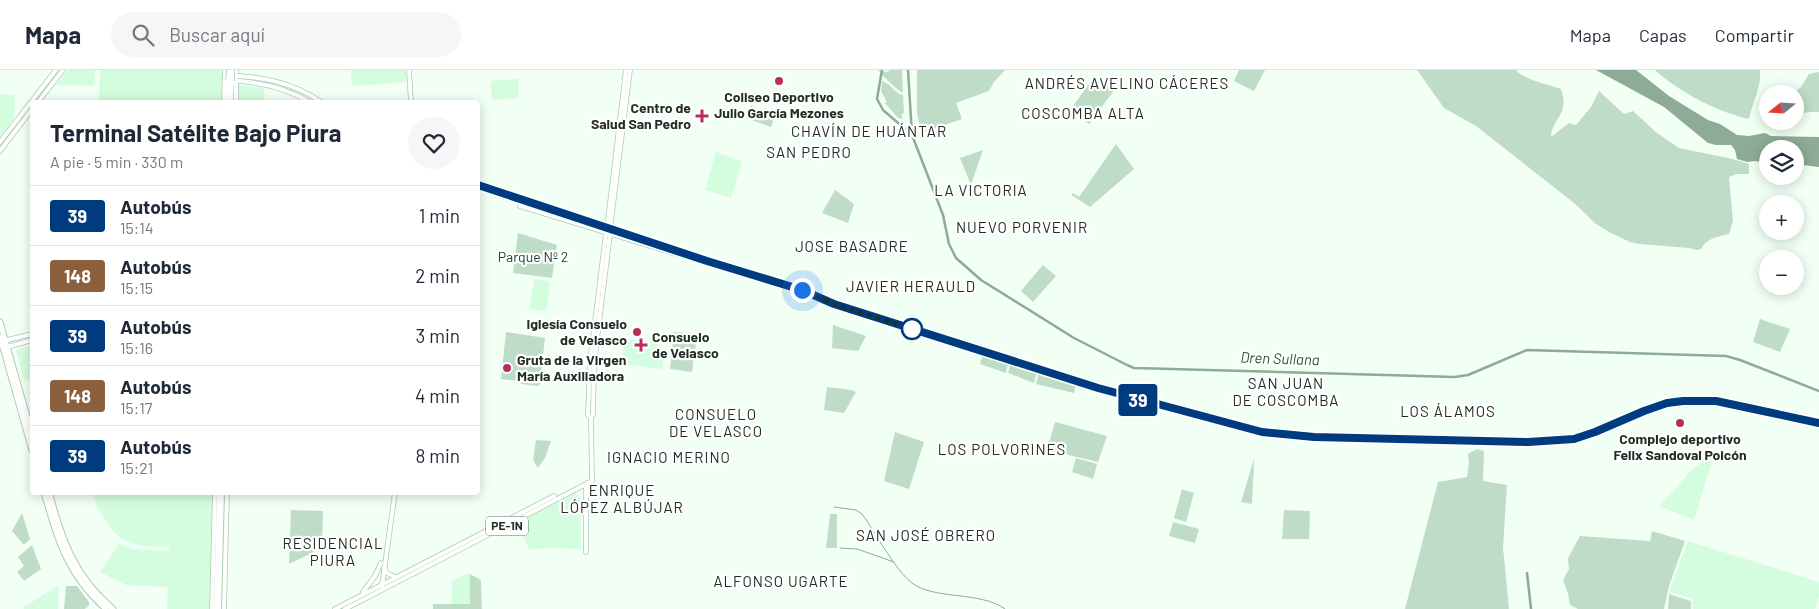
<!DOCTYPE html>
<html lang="es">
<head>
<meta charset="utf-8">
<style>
	body { margin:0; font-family:Barlow,sans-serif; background:#f6f6f7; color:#1f2937; height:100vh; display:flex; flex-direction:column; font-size:19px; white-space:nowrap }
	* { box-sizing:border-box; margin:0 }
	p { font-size:16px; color:#747a83 }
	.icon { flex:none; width:28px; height:28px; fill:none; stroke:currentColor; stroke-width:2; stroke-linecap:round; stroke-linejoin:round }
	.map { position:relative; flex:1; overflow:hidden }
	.sheet { position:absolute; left:30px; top:30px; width:450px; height:395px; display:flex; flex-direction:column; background:#fff; border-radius:5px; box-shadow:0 2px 12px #0003 }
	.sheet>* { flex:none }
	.badge { padding:0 10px; border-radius:4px; font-size:18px; line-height:32px }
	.needle { width:32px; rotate:252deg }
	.controls { position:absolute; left:1759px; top:15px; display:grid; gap:10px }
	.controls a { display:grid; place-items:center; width:45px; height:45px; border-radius:50%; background:#fff; box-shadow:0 2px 12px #0003; font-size:25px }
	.you { position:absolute; width:25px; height:25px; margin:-12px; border:4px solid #fff; border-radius:50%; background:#1a73e8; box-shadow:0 0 0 8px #1a73e833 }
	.map>.badge { position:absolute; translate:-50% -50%; box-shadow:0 0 0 2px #fff }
	.round { display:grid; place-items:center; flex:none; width:52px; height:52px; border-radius:26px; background:#f6f6f7 }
	.summary { display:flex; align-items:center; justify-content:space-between; height:85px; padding:0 20px }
	h1 { font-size:24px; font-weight:700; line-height:38px }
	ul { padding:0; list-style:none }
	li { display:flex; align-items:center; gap:15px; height:60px; padding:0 20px; border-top:1px solid #e0e1e3 }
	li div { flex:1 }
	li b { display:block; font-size:19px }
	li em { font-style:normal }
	li .badge { min-width:55px; font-weight:700; text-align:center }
	header { display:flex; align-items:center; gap:30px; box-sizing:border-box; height:70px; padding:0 25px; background:#fff; border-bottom:1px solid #e0e1e3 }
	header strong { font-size:24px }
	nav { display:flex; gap:28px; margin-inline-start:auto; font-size:18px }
	.search { width:350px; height:45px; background:#f6f6f7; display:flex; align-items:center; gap:12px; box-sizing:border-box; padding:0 18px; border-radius:28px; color:#747a83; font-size:19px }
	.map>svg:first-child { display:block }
	.built { fill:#d4fddf }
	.green { fill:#bfddc6 }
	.water { fill:#8dab95 }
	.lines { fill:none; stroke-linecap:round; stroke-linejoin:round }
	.stream { stroke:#8dab95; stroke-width:1 }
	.canal { stroke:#8dab95; stroke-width:2.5 }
	.major-casing { stroke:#abcbb3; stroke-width:5.5 }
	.highway-casing { stroke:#abcbb3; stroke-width:7 }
	.major { stroke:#fff; stroke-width:4 }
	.highway { stroke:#fff; stroke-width:5 }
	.major-bridge-casing { stroke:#abcbb3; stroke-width:5.5; stroke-linecap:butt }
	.major-bridge { stroke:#fff; stroke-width:4 }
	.line-casing { stroke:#fff; stroke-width:11 }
	.line { stroke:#003b80; stroke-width:8 }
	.walk { stroke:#212e25; stroke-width:5; stroke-dasharray:0 9 }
	.poi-dot { fill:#ba2d60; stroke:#fff; stroke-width:2 }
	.stop-dot { fill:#fff; stroke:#003b80; stroke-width:2.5 }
	.labels { text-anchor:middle; stroke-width:4.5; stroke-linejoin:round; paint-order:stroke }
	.shield { fill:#fff; stroke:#646d66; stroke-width:1 }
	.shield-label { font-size:12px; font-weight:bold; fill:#212e25 }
	.poi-label { font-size:14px; font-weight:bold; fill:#212e25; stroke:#fff }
	.park-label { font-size:14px; fill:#134727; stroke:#fff }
	.neighbourhood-label { font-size:15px; letter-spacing:1px; fill:#212e25; stroke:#fff }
	.water-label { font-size:15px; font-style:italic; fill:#245636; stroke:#fff }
</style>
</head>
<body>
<header>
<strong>Mapa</strong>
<div class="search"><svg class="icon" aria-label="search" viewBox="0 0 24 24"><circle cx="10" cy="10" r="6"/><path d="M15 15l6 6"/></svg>Buscar aquí</div>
<nav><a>Mapa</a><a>Capas</a><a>Compartir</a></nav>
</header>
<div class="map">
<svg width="1819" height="539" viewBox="0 0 1819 539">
	<rect width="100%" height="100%" fill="#f1fff5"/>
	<g class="built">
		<path d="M68,0H95L94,16L56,15Z"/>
		<path d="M100,0H225L223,32H99Z"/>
		<path d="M351,0H406L407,12L352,16Z"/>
		<path d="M518,9L519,28L492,30L491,11Z"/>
		<path d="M240,15L264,18L265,32H238L239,16Z"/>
		<path d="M0,24L15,25L14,48L0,67Z"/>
		<path d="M716,82L742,91L731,128L705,120Z"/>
		<path d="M534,209L548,211L550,213L546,241L530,239Z"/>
		<path d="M625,269L658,272L657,282L664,283L663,299L622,294Z"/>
		<path d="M32,275V309L24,311L16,280Z"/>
		<path d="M1713,388L1694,450L1659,436L1693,399L1704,391Z"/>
		<path d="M93,423H214L210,539H167L168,517L126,515L100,502L119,474L132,479L169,481V477L141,476L124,470L115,463L98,439Z"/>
		<path d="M575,423L580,426L581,479L553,478L529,479L517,453Z"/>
		<path d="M1688,471L1819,512V526L1815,539H1693L1692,528L1669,522Z"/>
		<path d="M468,503L470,504L471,534H452V511Z"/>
		<path d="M57,516L59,517L58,539H24V537Z"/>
	</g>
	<g class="green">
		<path d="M878,0L887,2L890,0H902L903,23C897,20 881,4 878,0Z"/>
		<path d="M917,0H1005L994,12L989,21L956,33L962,49L921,63L917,44Z"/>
		<path d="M1239,0H1265L1254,21L1234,11Z"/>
		<path d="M1417,0H1516C1524,10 1548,14 1561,19C1570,46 1552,47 1551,67L1569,53L1576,55L1591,37L1599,21L1624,44L1633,41L1657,63L1679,78L1733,89L1749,94V104H1737L1729,107L1733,151L1729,164C1718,167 1706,168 1701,179L1697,180L1689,178L1639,174L1630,172L1611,163L1596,154L1574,133L1476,56L1444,38Z"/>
		<path d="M1655,0H1760C1762,17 1752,32 1749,49C1715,41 1681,23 1655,0Z"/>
		<path d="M1819,2V42C1810,41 1803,44 1795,44V24H1792L1801,17L1809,4Z"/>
		<path d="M1095,6L1115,19L1089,54L1070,40Z"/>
		<path d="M882,11C892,14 895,24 903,25L904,42L903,44H901L903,49L898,48L885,33L887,31L885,30V28L881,21Z"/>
		<path d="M751,35L773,51L771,57L746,48Z"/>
		<path d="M1116,74L1134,99L1090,137L1071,125L1073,123L1079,127Z"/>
		<path d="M983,80L971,115L960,88Z"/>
		<path d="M835,120L854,134L848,153L822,143Z"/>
		<path d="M518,163L557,175L552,208L513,203Z"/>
		<path d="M1043,195L1056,206L1033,232L1021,221Z"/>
		<path d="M1760,249L1790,259L1780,282L1753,272Z"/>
		<path d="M833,255L866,266L858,281L832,278Z"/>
		<path d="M506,262L545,268L540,314L538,316L521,314L520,311L501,309Z"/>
		<path d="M674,262L697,264L692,302L670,299Z"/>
		<path d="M983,284L1008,292L1006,303L980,294Z"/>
		<path d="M1011,293L1037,302L1034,313L1008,303Z"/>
		<path d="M1039,302L1076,314L1074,323L1036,314Z"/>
		<path d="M827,317L851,320L856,322L844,343L824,340Z"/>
		<path d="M1055,352L1107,366L1098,392L1047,380Z"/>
		<path d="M895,362L924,372L909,419L884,411Z"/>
		<path d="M536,370L551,371L545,388L538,398L533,390Z"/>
		<path d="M1477,379L1484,381L1483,411L1507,415L1503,477L1509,539H1405L1438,412L1467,407L1469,393L1468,384Z"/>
		<path d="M1076,388L1097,394L1093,409L1072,402Z"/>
		<path d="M1254,389V393L1252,434L1241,432Z"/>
		<path d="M1182,419L1194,423L1186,452L1174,448Z"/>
		<path d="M291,440L323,441C322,481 325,477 289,494Z"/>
		<path d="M1284,440L1310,441L1309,469H1282Z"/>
		<path d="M22,443L30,469L24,475L12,461Z"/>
		<path d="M830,444H837V478H826Z"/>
		<path d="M1173,452L1199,459L1195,473L1169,466Z"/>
		<path d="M1652,461L1685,471L1669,516L1664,539H1578L1570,535L1568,524L1563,510L1569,499L1568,488L1580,466L1650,471Z"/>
		<path d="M32,475L41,499L24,511L17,502L24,496L18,487Z"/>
		<path d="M470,504L481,510L482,539H433V534H470Z"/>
		<path d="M66,516H77L89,532V535L85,539H64Z"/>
		<path d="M1669,524L1691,531V539H1668Z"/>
	</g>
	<path class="water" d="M1596,0H1636L1669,26L1708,50L1720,54L1737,65L1749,66L1765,63L1771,66L1819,67V97L1795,94V79H1768L1767,93L1755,91L1747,92L1737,89L1735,80L1731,75H1716L1708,73L1664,37Z"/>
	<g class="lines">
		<g class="stream">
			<path d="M834,437L856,440L862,444C876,463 895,500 912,513C934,530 981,521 1005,539"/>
			<path d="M840,478L857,479L894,492"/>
		</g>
		<g class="canal">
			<path d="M882,0L877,29L883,40L912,65"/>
			<path d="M908,0L912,65L943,145L949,174L956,188L981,210L1074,268L1127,295L1134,298L1455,307L1468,305L1527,280L1726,286L1740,290L1819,321"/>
			<path d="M1527,503L1531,539"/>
		</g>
		<defs>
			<g id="major">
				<path d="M409,0L411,32"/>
				<path d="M225,5C261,7 291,11 321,32"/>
				<path d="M224,10C254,11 284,16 309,32"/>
				<path d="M38,32L63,0"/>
				<path d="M224,32L225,0"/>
				<path d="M228,32V11"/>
				<path d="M231,32L232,11"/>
				<path d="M236,32V0"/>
				<path d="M0,72L56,0"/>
				<path d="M0,81L32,39"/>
				<path d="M478,115L707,191L802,220L834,234L1098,319L1262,361L1314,367L1528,372L1574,369L1595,362L1644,341L1667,333L1683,331H1716L1819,353"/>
				<path d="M520,136L820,228"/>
				<path d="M607,158L626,0"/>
				<path d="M610,159L630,0"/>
				<path d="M3,271L32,264"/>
				<path d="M0,276H11L32,270"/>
				<path d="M591,348L588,345L590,292L606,163"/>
				<path d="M586,482V415"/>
				<path d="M384,498L387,503L395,507"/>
				<path d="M382,516L395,422"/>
				<path d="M363,522L375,506L381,493"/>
				<path d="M212,539L215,422"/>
				<path d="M216,539L219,422"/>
				<path d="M219,539L222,422"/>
				<path d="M224,539L227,422"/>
				<path d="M335,539L554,426"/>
				<path d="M345,539L592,411L591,348L593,344L594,293L610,164"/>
			</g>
			<g id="highway">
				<path d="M0,252L32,364"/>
				<path d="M0,267L32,380"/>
				<path d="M44,422C57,469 68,506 106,539"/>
				<path d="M49,422C62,470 74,506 113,539"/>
			</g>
		</defs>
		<use href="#major" class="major-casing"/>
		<use href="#highway" class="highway-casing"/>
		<use href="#major" class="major"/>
		<use href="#highway" class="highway"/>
		<defs>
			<g id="major-bridge">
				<path d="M228,11L229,0"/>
				<path d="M232,11V0"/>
			</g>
		</defs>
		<use href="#major-bridge" class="major-bridge-casing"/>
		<use href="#major-bridge" class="major-bridge"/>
	</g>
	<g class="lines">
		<defs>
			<path id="line" d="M478,115L707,191L802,220L834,234L1098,318L1262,362L1314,367L1528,372L1574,369L1595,362L1644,341L1667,333L1683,331H1716L1819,353"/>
		</defs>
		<use href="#line" class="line-casing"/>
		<use href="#line" class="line"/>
		<path class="walk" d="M802,220L834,234L912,259"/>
	</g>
	<g class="poi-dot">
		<circle cx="779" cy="11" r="5"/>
		<path d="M699.5 38.5h5v5h5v5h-5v5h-5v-5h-5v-5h5z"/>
		<circle cx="637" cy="262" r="5"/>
		<path d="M638.5 267.5h5v5h5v5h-5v5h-5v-5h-5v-5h5z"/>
		<circle cx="507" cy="298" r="5"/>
		<circle cx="1680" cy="353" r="5"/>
	</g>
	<circle class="stop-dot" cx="912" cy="259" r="10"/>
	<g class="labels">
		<rect class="shield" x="486" y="446.5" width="42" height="19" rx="4"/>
		<g class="shield-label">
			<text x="507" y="460">PE-1N</text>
		</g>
		<g class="poi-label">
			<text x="779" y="32">Coliseo Deportivo<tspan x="779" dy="16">Julio García Mezones</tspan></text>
			<text x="691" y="43" text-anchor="end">Centro de<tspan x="691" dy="16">Salud San Pedro</tspan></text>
			<text x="627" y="259" text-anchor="end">Iglesía Consuelo<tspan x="627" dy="16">de Velasco</tspan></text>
			<text x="652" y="272" text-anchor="start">Consuelo<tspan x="652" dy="16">de Velasco</tspan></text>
			<text x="517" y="295" text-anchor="start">Gruta de la Virgen<tspan x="517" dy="16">María Auxiliadora</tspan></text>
			<text x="1680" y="374">Complejo deportivo<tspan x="1680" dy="16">Felix Sandoval Poicón</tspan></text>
		</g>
		<g class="park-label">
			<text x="533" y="192">Parque Nº 2</text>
		</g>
		<g class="neighbourhood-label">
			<text x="1127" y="19">ANDRÉS AVELINO CÁCERES</text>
			<text x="1083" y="49">COSCOMBA ALTA</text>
			<text x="869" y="67">CHAVÍN DE HUÁNTAR</text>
			<text x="809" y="88">SAN PEDRO</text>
			<text x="981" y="126">LA VICTORIA</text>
			<text x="1022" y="163">NUEVO PORVENIR</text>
			<text x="852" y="182">JOSE BASADRE</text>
			<text x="911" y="222">JAVIER HERAULD</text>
			<text x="1286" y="319">SAN JUAN<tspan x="1286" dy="17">DE COSCOMBA</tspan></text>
			<text x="1448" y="347">LOS ÁLAMOS</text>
			<text x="716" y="350">CONSUELO<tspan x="716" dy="17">DE VELASCO</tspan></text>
			<text x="1002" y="385">LOS POLVORINES</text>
			<text x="669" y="393">IGNACIO MERINO</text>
			<text x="622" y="426">ENRIQUE<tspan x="622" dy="17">LÓPEZ ALBÚJAR</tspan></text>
			<text x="926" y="471">SAN JOSÉ OBRERO</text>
			<text x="333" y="479">RESIDENCIAL<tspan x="333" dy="17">PIURA</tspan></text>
			<text x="781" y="517">ALFONSO UGARTE</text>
		</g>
		<g class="water-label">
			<text transform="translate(1280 289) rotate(2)" y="5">Dren Sullana</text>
		</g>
	</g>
</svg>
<div class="controls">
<a><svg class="needle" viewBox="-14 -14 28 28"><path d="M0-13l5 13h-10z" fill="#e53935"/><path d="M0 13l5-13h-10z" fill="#747a83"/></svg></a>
<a><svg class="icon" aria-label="layers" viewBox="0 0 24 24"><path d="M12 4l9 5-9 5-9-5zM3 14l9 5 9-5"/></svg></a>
<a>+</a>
<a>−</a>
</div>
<div class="you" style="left:802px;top:220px"></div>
<b class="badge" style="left:1138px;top:330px;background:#003b80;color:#fff">39</b>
<section class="sheet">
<div class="summary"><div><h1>Terminal Satélite Bajo Piura</h1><p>A pie · 5 min · 330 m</p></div><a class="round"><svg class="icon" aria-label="heart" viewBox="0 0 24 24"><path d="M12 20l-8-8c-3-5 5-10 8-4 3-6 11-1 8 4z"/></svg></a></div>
<ul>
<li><span class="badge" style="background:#003b80;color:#fff">39</span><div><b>Autobús</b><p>15:14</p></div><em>1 min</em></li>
<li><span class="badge" style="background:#8b5e3c;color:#fff">148</span><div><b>Autobús</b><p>15:15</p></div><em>2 min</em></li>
<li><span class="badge" style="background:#003b80;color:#fff">39</span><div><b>Autobús</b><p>15:16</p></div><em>3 min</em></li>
<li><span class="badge" style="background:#8b5e3c;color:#fff">148</span><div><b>Autobús</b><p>15:17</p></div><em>4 min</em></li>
<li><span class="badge" style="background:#003b80;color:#fff">39</span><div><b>Autobús</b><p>15:21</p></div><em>8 min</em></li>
</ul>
</section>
</div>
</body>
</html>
